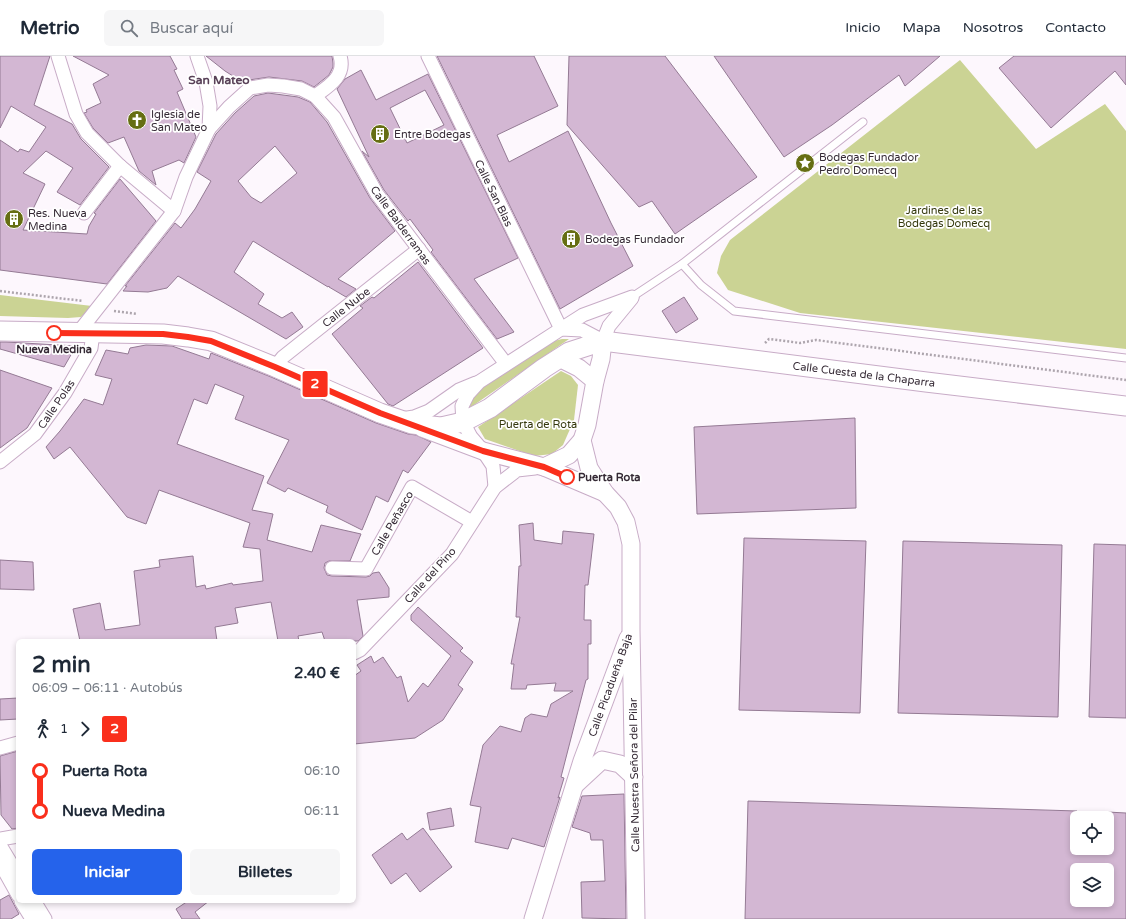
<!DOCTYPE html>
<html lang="es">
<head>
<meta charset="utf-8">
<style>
	body { margin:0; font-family:"Varela Round",sans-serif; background:#f6f6f7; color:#1f2937; height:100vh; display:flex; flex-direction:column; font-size:15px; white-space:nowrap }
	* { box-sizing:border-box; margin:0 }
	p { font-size:13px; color:#747a83 }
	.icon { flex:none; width:22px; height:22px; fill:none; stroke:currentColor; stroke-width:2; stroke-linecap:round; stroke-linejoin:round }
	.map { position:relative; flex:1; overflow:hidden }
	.details { position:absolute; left:16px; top:583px; width:340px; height:264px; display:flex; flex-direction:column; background:#fff; border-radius:6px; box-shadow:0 2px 6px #0003 }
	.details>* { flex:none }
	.badge { padding:0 8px; border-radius:3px; font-size:14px; line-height:26px }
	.controls { position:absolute; left:1070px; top:755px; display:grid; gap:8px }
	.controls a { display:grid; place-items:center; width:44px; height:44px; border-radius:6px; background:#fff; box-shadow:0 2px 6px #0003; font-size:20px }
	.map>.badge { position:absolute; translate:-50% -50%; box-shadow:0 0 0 2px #fff }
	.legs { display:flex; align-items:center; gap:6px; height:44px; padding:0 16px; font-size:13px }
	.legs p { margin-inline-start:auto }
	.headline { display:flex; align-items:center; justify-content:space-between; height:68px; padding:0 16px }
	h1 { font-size:22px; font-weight:700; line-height:30px }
	.action { display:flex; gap:8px; margin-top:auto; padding:8px 16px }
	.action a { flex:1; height:46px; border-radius:6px; background:#2563eb; color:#fff; font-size:16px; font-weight:700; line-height:46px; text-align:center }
	.action a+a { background:#f6f6f7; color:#1f2937 }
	ul { padding:0 16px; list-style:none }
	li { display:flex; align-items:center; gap:14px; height:40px; font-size:15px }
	li i { display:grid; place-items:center; width:6px; height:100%; margin:0 5px; background:currentColor }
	li i::after { content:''; width:10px; height:10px; margin:-5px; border:3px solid; border-radius:50%; background:#fff }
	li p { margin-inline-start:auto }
	li:first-child i { background:linear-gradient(#0000 50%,currentColor 0) }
	li:last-child i { background:linear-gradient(currentColor 50%,#0000 0) }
	header { display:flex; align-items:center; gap:24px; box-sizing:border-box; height:56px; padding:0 20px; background:#fff; border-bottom:1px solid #e0e1e3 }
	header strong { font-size:19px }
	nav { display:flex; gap:22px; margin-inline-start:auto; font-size:14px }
	.search { width:280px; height:36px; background:#f6f6f7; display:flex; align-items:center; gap:10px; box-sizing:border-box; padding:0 14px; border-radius:6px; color:#747a83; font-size:15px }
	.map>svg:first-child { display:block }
	.green { fill:#cbd394 }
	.building { fill:#d3b7d3; stroke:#947a94; fill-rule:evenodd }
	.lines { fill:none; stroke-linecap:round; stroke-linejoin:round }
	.service-casing { stroke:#c8acc7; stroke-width:9 }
	.minor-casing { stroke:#c8acc7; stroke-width:15 }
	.tertiary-casing { stroke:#c8acc7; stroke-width:19 }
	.secondary-casing { stroke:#c8acc7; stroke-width:21 }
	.path { stroke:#ada5ad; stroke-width:2.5; stroke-dasharray:2 2; stroke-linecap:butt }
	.service { stroke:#fff; stroke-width:7 }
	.minor { stroke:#fff; stroke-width:13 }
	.tertiary { stroke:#fff; stroke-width:17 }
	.secondary { stroke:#fff; stroke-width:19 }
	.line-1-casing { stroke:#fff; stroke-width:9 }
	.line-1 { stroke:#fa2f1c; stroke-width:6 }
	.stop-1-dot { fill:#fff; stroke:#fa2f1c; stroke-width:2 }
	.labels { text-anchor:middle; stroke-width:3.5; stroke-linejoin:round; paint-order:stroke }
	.poi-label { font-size:11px; fill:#352a35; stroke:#fff; text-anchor:start }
	.street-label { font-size:11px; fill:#352a35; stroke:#fff }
	.park-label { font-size:11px; fill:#35390d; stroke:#fff }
	.stop-label { font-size:11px; font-weight:bold; fill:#352a35; stroke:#fff }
	.neighbourhood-label { font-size:12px; font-weight:bold; fill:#584057; stroke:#fff }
</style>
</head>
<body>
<header>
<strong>Metrio</strong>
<div class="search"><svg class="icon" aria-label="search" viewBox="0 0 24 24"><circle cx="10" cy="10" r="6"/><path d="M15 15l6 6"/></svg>Buscar aquí</div>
<nav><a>Inicio</a><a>Mapa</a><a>Nosotros</a><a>Contacto</a></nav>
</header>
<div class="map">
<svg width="1126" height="863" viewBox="0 0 1126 863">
	<rect width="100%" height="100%" fill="#fdf7fd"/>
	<g class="green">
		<path d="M960,4L1036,93L1105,48L1126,75V293L800,257L728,234L717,217L721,200L730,184Z"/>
		<path d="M0,239L92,250L81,261L68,262L0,260Z"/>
		<path d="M562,283H569L474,349L469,352L468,351L470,346L479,334L550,286Z"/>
		<path d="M561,315L571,320L578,329L574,364L563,389L552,398L534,400L485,383L478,371Z"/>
	</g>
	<g class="building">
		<path d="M0,0H50L34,49L72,68L81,83L109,111L80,149L57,136L73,112L46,95L23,117L45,128L23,174L87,178L89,170L96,158L94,157L120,123L156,165L107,228L0,214V84L18,96L20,93L29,96L46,71L11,50L0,72Z"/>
		<path d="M73,0H170L177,13L174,14L183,33L177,36L196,81L184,107L179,104L152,115L156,129L139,115L124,81L108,87L93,72L84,57L87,56L86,54L101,47L93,28L109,19Z"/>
		<path d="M206,0H332L333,7V11L329,19L314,31L302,25L269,21L249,24L244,27L225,15Z"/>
		<path d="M437,0H534L558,50L497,79L509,106L568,75L611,167L633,210L560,253Z"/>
		<path d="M569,0H665L757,121L675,178L652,145L639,151L567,69Z"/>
		<path d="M714,0H940L905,30L899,19L832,69L784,101Z"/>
		<path d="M1014,0H1126V29L1115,15L1051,72L999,12Z"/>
		<path d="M361,14L376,44L428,18L518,202L474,223L514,276L497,283L431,196L433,194L410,163L408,165L384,134L362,95L369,101L337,33L345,23ZM425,34L444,69L407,87L390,52Z"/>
		<path d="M268,37L298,41L310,46L327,66L370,142L395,175L338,223L356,233L346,241L329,231V230L328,231L277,200L253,185L234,216L264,238L258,248L282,262L292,256L303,271L286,283L178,220L167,232L148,236L123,235L127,230H125L175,167L181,172L195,153L211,125L197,116L216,78L235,57L254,40ZM275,90L297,117L261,147L251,141L238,125Z"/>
		<path d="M418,206L483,292L393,350L388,348L332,278L363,252L360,250L372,241L374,242Z"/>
		<path d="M684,241L698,263L676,277L662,255Z"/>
		<path d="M0,286H6L76,290L64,311L0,293Z"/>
		<path d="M146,289L172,290L209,303L211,297L271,321L376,367L408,378L416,379L431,386L408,417L403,414L388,446L376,440L362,474L326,456L328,450L288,432L285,436L267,427L289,384L235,363L244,340L215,328L207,348L194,343L177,388L264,420L252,454L273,458L267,484L312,496L321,469L361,478L350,505H329L325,507L324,512L327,519L332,520L366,521L370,520L373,517L379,516L389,532V541L357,544L363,580L358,585H325L322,576L298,580L299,585H278L271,546L235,552L238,567L215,571L217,585H80L73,553L100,547L105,574L140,569L134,515L160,511L159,504L193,500L196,531L205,529L206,533L232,527L233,529L263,525L260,493L243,491L250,467L159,434L146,468L127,461L70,391L54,403L46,391L60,375L84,343L103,349L112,323L95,319L106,294L128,298L130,292Z"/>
		<path d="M0,314L52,332L27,372L0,392Z"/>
		<path d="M855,362L856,452L697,458L694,371Z"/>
		<path d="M533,467L534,484L562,488L563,475L594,478L588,529H585L584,564H591V588H588V623L586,624L561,721L564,722L558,742L560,741L544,791L512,782L508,793L475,786L481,751L470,749L483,689L500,670L521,676L525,662L531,658L547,661L551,648L573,635H554L556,627L527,629L526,633H511L514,608H511L520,561H516L519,510H521L519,469Z"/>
		<path d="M744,482L866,485L860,657L739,654Z"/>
		<path d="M903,485L1062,489L1058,661L898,657Z"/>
		<path d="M1094,488L1126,489V662L1089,661Z"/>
		<path d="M0,504L33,506L34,534L0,533Z"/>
		<path d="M418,551L463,592L460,595L473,606L458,629L463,633L443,664L415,682L354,688V620L361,615L357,609L371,600L374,607L383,601L397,622L401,620L408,646L423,627L428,631L451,600L411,564V559Z"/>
		<path d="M18,642V663L0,664V643Z"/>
		<path d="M18,695V772L12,773L1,759L0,700Z"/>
		<path d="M624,738L626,863L582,862L581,826L605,825L603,784H591L590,777L572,771L582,740Z"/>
		<path d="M748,745L1077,755V792H1107V756L1126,757V863H745ZM1077,814H1107V844H1077Z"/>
		<path d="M451,752L454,770L430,774L427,757Z"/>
		<path d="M423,772L452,811L420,836L406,817L391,828L372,799L402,777L407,784Z"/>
		<path d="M9,839L19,858L11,863H0V844Z"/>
		<path d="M188,845H209L195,856L200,863H182L176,853Z"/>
	</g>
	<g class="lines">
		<defs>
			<g id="service">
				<path d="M682,208L701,229L734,255L1126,302"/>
				<path d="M632,241L682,208L863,66"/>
			</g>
			<g id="minor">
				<path d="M58,0L76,58L87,77L120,110L174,155"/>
				<path d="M428,0L561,273L583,259L632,241"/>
				<path d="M315,40C329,30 346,20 340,0"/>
				<path d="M209,73L229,51L250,32L268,29L283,30L301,33L315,40L334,61L377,138L506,308"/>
				<path d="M84,157L120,110"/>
				<path d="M78,277L174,155L186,121L209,73L210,50L206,26L197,0"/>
				<path d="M275,311L283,301L419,193"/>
				<path d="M401,363L414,361L429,355L459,334L476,327"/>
				<path d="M0,406L35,378L65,337L91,292L93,277"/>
				<path d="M495,431L493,410L483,395L471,381L463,366L462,350L468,338L479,326L561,273L582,274L603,285L609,270L632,242"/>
				<path d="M332,512L366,513L412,431L472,466"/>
				<path d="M354,597L360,594L452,498L495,431L517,414L535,412"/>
				<path d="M0,692L18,687"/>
				<path d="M0,783L18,780"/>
				<path d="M0,789L18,819"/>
				<path d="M0,807L18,839"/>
				<path d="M21,845L32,863"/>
				<path d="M34,845L45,863"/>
			</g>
			<g id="tertiary">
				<path d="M559,302L579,312L595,325"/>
				<path d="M422,372L483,395L544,411L605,437"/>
				<path d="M582,384L589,412L605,437L618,451L626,466L631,488V574L636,863"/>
				<path d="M544,411L569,399L582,384L587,369L595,325L601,303L603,285"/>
				<path d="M575,729L602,704L620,708L634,721"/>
				<path d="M533,863L582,705L628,582"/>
			</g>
			<path id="secondary" d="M0,275L163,278L188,281L211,285L275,311L380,357L412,368L441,371L463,366L490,352L544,312L569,296L603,285L926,326L1126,350"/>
		</defs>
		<use href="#service" class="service-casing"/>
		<use href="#minor" class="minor-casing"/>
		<use href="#tertiary" class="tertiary-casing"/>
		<use href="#secondary" class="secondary-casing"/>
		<g class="path">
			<path d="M0,235L83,245"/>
			<path d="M114,255L137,258"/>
			<path d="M765,287L769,283L800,287L816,284L1126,324"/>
		</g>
		<use href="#service" class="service"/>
		<use href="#minor" class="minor"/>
		<use href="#tertiary" class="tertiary"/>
		<use href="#secondary" class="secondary"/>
	</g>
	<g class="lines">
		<defs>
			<path id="line-1" d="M54,277L163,278L188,281L211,285L275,311L380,357L483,395L544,411L567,421"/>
		</defs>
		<use href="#line-1" class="line-1-casing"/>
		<use href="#line-1" class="line-1"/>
	</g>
	<defs>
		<symbol id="church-disc" viewBox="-11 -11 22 22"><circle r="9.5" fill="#666e13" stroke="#fff"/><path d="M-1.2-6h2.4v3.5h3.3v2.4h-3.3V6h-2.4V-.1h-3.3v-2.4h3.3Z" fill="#fff"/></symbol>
		<symbol id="building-disc" viewBox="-11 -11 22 22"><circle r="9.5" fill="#666e13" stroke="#fff"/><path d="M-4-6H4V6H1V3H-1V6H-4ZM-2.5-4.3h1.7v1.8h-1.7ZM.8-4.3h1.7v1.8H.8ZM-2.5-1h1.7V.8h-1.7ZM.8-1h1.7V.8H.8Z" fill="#fff"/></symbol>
		<symbol id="sight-disc" viewBox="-11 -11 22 22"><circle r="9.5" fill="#666e13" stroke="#fff"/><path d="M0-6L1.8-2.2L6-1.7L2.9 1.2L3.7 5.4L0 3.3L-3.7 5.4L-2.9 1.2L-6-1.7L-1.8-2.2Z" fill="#fff"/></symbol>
	</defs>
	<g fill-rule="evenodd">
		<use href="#church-disc" x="126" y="53" width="22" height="22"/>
		<use href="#building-disc" x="369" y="67" width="22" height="22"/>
		<use href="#sight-disc" x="794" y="96" width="22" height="22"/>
		<use href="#building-disc" x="3" y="152" width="22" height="22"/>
		<use href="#building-disc" x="560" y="172" width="22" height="22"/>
	</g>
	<g class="stop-1-dot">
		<circle cx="54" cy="277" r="7"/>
		<circle cx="567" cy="421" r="7"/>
	</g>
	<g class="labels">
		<g class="poi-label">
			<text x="151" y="62">Iglesia de<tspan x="151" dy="13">San Mateo</tspan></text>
			<text x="394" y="82">Entre Bodegas</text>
			<text x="819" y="105">Bodegas Fundador<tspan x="819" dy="13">Pedro Domecq</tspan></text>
			<text x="28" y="161">Res. Nueva<tspan x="28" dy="13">Medina</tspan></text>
			<text x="585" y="187">Bodegas Fundador</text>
		</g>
		<g class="street-label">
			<text transform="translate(494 137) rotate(64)" y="4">Calle San Blas</text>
			<text transform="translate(401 169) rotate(54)" y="4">Calle Balderramas</text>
			<text transform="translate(346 251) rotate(-38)" y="4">Calle Nube</text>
			<text transform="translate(864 318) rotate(7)" y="4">Calle Cuesta de la Chaparra</text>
			<text transform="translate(56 348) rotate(-56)" y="4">Calle Polas</text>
			<text transform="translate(392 467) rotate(-60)" y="4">Calle Peñasco</text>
			<text transform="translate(430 519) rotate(-48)" y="4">Calle del Pino</text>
			<text transform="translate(610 629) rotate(-70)" y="4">Calle Picadueña Baja</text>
			<text transform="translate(634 719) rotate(-91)" y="4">Calle Nuestra Señora del Pilar</text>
		</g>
		<g class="park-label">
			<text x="944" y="158">Jardines de las<tspan x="944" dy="13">Bodegas Domecq</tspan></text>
			<text x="538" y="372">Puerta de Rota</text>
		</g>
		<g class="stop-label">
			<text x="54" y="297">Nueva Medina</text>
			<text x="578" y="425" text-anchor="start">Puerta Rota</text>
		</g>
		<g class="neighbourhood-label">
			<text x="219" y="28">San Mateo</text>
		</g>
	</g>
</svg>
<div class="controls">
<a><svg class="icon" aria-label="locate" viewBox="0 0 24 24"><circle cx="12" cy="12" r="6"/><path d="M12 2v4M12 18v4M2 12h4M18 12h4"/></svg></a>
<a><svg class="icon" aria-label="layers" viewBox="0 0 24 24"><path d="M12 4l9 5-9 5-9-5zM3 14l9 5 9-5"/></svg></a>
</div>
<b class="badge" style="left:315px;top:328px;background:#fa2f1c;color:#fff">2</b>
<section class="details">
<div class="headline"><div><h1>2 min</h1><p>06:09 – 06:11 · Autobús</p></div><b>2.40 €</b></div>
<div class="legs"><svg class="icon" aria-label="walk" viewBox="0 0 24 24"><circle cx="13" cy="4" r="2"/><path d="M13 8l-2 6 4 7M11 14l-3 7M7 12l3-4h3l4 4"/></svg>1<svg class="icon" aria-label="forward" viewBox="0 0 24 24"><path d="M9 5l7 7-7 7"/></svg><b class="badge" style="background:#fa2f1c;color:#fff">2</b></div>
<ul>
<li><i style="color:#fa2f1c"></i><b>Puerta Rota</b><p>06:10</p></li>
<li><i style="color:#fa2f1c"></i><b>Nueva Medina</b><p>06:11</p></li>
</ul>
<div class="action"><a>Iniciar</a><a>Billetes</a></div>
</section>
</div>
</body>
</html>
